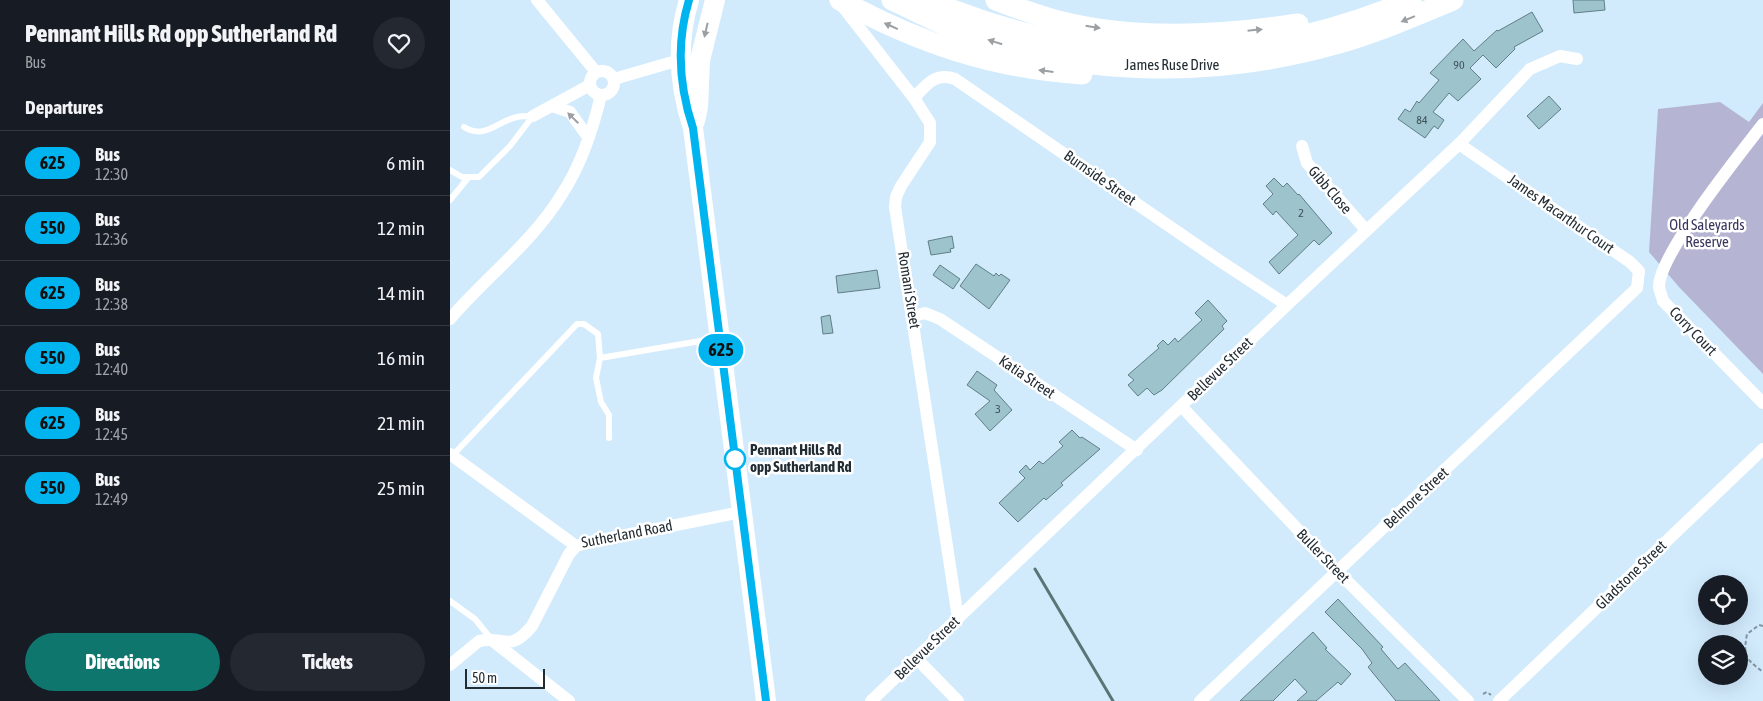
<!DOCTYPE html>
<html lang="en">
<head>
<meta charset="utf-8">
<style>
	body { margin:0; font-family:"Asap Condensed",sans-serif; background:#242831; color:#f1f3f6; height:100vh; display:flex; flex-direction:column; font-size:19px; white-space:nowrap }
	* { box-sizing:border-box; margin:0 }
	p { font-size:16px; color:#9ea1a6 }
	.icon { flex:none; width:28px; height:28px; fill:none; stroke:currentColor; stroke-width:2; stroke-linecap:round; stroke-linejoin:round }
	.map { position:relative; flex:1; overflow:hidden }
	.sheet { display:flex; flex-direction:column; background:#171b24; width:450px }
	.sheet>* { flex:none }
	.badge { padding:0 10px; border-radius:16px; font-size:18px; line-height:32px }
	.buttons { position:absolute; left:1248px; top:575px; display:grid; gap:10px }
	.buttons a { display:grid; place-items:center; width:50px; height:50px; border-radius:50%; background:#171b24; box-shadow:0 5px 20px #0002; font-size:25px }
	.scale { position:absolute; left:15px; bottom:12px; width:80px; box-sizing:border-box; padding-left:5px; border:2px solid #222c33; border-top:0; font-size:14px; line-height:18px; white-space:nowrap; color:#222c33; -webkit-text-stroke:4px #fff; paint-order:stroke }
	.map>.badge { position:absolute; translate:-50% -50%; box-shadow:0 0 0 2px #fff }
	h2 { padding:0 25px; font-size:19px; line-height:45px }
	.round { display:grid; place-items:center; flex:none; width:52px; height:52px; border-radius:26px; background:#242831 }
	.headline { display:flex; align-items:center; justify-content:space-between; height:85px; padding:0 25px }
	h1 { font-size:24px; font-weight:800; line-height:38px }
	.button { display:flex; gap:10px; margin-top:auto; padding:10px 25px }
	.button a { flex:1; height:58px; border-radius:30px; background:#0f766e; color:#fff; font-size:20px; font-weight:800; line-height:58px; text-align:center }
	.button a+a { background:#242831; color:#f1f3f6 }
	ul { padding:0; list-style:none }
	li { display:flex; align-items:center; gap:15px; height:65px; padding:0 25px; border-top:1px solid #363941 }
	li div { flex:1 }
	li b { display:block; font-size:19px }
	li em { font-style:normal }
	li .badge { min-width:55px; font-weight:700; text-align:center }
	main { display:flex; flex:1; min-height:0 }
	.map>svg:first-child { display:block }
	.green { fill:#b5b5d3 }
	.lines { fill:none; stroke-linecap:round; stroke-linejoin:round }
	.stream { stroke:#597676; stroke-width:3 }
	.building { fill:#9dc3cc; stroke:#607f87 }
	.path { stroke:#8396a3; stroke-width:2; stroke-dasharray:4 2.5; stroke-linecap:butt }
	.service { stroke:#fff; stroke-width:6 }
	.minor { stroke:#fff; stroke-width:12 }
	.primary { stroke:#fff; stroke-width:20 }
	.trunk { stroke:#fff; stroke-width:21 }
	.oneway { fill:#9ca0a3 }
	.line-casing { stroke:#fff; stroke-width:11 }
	.line { stroke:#00b5ef; stroke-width:8 }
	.stop-dot { fill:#fff; stroke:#00b5ef; stroke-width:2.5 }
	.labels { text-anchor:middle; stroke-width:5; stroke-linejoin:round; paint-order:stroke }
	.number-label { font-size:12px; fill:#415259 }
	.street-label { font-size:15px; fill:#222c33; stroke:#fff }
	.park-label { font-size:15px; fill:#39355f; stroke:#fff }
	.stop-label { font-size:15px; font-weight:bold; fill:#222c33; stroke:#fff; text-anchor:start }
</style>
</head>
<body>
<main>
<section class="sheet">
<div class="headline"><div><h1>Pennant Hills Rd opp Sutherland Rd</h1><p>Bus</p></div><a class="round"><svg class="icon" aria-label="heart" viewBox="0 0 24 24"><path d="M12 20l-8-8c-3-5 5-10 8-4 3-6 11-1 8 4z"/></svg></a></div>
<h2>Departures</h2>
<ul>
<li><span class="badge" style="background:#00b5ef;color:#111">625</span><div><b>Bus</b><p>12:30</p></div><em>6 min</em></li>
<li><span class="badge" style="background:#00b5ef;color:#111">550</span><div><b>Bus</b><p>12:36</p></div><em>12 min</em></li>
<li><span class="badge" style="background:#00b5ef;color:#111">625</span><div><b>Bus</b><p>12:38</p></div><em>14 min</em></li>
<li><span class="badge" style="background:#00b5ef;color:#111">550</span><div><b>Bus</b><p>12:40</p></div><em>16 min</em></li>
<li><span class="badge" style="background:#00b5ef;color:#111">625</span><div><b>Bus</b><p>12:45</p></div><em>21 min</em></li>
<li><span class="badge" style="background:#00b5ef;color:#111">550</span><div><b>Bus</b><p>12:49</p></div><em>25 min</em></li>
</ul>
<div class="button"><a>Directions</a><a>Tickets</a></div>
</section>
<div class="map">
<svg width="1313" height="701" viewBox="0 0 1313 701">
	<rect width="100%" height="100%" fill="#d1ebfd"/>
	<path class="green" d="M1270,102L1299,122L1313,103V374L1229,287L1199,252L1208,109Z"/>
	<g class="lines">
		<path class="stream" d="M585,569L663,701"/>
	</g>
	<g class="building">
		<path d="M1123,0H1154L1155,10L1124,13Z"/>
		<path d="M1082,12L1093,31L1064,47L1065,49L1046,68L1033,55L1020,68L1031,79L1008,101L999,93L983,112L994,120L988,129L984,126L975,138L948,119L955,109L960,112L967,101L969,103L989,80L980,73L1013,39L1024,51L1047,30L1048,31Z"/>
		<path d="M1099,96L1111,109L1089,129L1077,116Z"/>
		<path d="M824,178L833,187L837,183L848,195L849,194L882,233L869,245L864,240L829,274L819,262L848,235L826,211L823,215L813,204L823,194L816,186Z"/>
		<path d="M502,236L504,248L500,249L501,252L481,255L478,241Z"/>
		<path d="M526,264L544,276L546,273L549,276L551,274L560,280L539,309L510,286Z"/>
		<path d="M490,265L510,279L503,289L483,275Z"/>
		<path d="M427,270L430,288L388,293L386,276Z"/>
		<path d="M758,300L777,321L772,326L774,329L712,390L704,395L697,388L688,396L678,385L684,380L678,375L709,348L707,346L713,340L718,345L725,338L728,342L752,320L745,313Z"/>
		<path d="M380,315L383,333L373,334L371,317Z"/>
		<path d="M527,371L547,385L544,390L562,410L540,431L525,414L540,401L517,385Z"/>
		<path d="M622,430L630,438L632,437L650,449L611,483L613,485L596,500L594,498L568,522L549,503L575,478L569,472L576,465L580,470L589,461L593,464L613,446L609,442Z"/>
		<path d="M888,599L933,647L931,649L948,669L955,663L990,701H946L918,667L922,663L912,649L875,612Z"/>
		<path d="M863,632L877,648L875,649L901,674L891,685L888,682L866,701H847L857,692L845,679L823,701H790Z"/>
	</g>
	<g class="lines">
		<g class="path">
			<path d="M1313,626L1309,625L1297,634C1293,657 1295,658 1313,672"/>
			<path d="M1033,694L1037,692L1041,695"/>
		</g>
		<g class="service">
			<path d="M14,127C35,140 47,121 67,117C72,116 78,116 83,116"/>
			<path d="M0,170L12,177H29L60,146L83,116"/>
			<path d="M0,200L18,178"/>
			<path d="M159,438V415L151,402L146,378L150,358L268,338"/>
			<path d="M2,456L127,324H134L148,334L150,358"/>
			<path d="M0,601L25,619L42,640"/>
		</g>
		<g class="minor">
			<path d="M87,0L146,72"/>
			<path d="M393,7L464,98L480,123V142L451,186L446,197L445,207L508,618"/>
			<circle cx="152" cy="83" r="12"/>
			<path d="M164,79L219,63L238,61"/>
			<path d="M464,98C476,85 485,72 505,79L770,261L837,305"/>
			<path d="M102,106L120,112L138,137"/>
			<path d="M83,116L140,85"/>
			<path d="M1313,124C1290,154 1210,253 1209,286C1209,290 1212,296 1213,301L1313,403"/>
			<path d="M852,146L857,163L916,230"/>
			<path d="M464,316L475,313L490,319L687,450"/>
			<path d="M0,319C36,277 83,242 112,194C131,165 143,129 151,95"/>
			<path d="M732,407L888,572L1018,701"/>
			<path d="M0,454L126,546"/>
			<path d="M43,641L119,701"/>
			<path d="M466,658L508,701"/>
			<path d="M0,665L29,641C56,636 59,653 82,626L119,554L126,546L136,543L291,512"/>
			<path d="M421,701L837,305L1009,144L1080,69L1110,56L1127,59"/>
			<path d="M750,701L1187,288L1189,271L1180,262L1009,144"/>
			<path d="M1049,701L1313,449"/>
		</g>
		<g class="primary">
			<path d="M239,0C226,43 229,86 243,128L316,701"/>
			<path d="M245,121L248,107L250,60L265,0"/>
		</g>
		<g class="trunk">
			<path d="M390,0C468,43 543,68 632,74"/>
			<path d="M442,0C464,10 485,21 507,30C626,78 764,78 886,44C926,33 964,16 1003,0"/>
			<path d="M478,0C638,69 801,68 961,0"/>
			<path d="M546,0C566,8 587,15 608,21C685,41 770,36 848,24"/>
		</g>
	</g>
	<defs><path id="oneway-solid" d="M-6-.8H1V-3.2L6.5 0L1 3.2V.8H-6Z" transform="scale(1.25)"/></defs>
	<g class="oneway">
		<use href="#oneway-solid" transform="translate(958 19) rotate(158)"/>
		<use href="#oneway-solid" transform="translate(441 26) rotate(-156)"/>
		<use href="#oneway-solid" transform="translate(643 27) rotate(9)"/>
		<use href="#oneway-solid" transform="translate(256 30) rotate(103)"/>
		<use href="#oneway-solid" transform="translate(805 30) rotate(-6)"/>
		<use href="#oneway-solid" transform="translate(545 42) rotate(-163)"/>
		<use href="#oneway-solid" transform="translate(596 71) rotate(-173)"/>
		<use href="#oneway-solid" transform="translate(123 118) rotate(-136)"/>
	</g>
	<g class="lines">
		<defs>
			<path id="line" d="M239,0C226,43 229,86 243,128L316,701"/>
		</defs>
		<use href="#line" class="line-casing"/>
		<use href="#line" class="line"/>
	</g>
	<circle class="stop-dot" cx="285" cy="459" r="10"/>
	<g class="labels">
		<g class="number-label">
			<text x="1009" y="69">90</text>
			<text x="972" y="124">84</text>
			<text x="851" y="217">2</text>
			<text x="548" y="413">3</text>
		</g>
		<g class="street-label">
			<text x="722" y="70">James Ruse Drive</text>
			<text transform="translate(650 178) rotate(35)" y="5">Burnside Street</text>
			<text transform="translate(880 190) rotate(49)" y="5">Gibb Close</text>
			<text transform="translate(1111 214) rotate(35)" y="5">James Macarthur Court</text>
			<text transform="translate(459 290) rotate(81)" y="5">Romani Street</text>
			<text transform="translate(1243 331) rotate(46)" y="5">Corry Court</text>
			<text transform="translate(770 369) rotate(-44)" y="5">Bellevue Street</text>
			<text transform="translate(577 377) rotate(34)" y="5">Katia Street</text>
			<text transform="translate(966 498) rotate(-43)" y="5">Belmore Street</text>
			<text transform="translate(177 534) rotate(-11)" y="5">Sutherland Road</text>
			<text transform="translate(873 556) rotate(46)" y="5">Buller Street</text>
			<text transform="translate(1181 575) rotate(-44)" y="5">Gladstone Street</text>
			<text transform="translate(477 648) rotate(-44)" y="5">Bellevue Street</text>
		</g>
		<g class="park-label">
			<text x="1257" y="230">Old Saleyards<tspan x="1257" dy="17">Reserve</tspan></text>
		</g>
		<g class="stop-label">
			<text x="300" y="455">Pennant Hills Rd<tspan x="300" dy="17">opp Sutherland Rd</tspan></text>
		</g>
	</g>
</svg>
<div class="buttons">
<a><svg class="icon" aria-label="locate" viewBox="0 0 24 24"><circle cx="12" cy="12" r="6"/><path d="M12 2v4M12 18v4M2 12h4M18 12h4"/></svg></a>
<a><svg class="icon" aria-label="layers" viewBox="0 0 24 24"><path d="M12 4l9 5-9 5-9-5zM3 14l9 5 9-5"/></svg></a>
</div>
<div class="scale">50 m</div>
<b class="badge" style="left:271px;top:350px;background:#00b5ef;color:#111">625</b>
</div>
</main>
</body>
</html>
